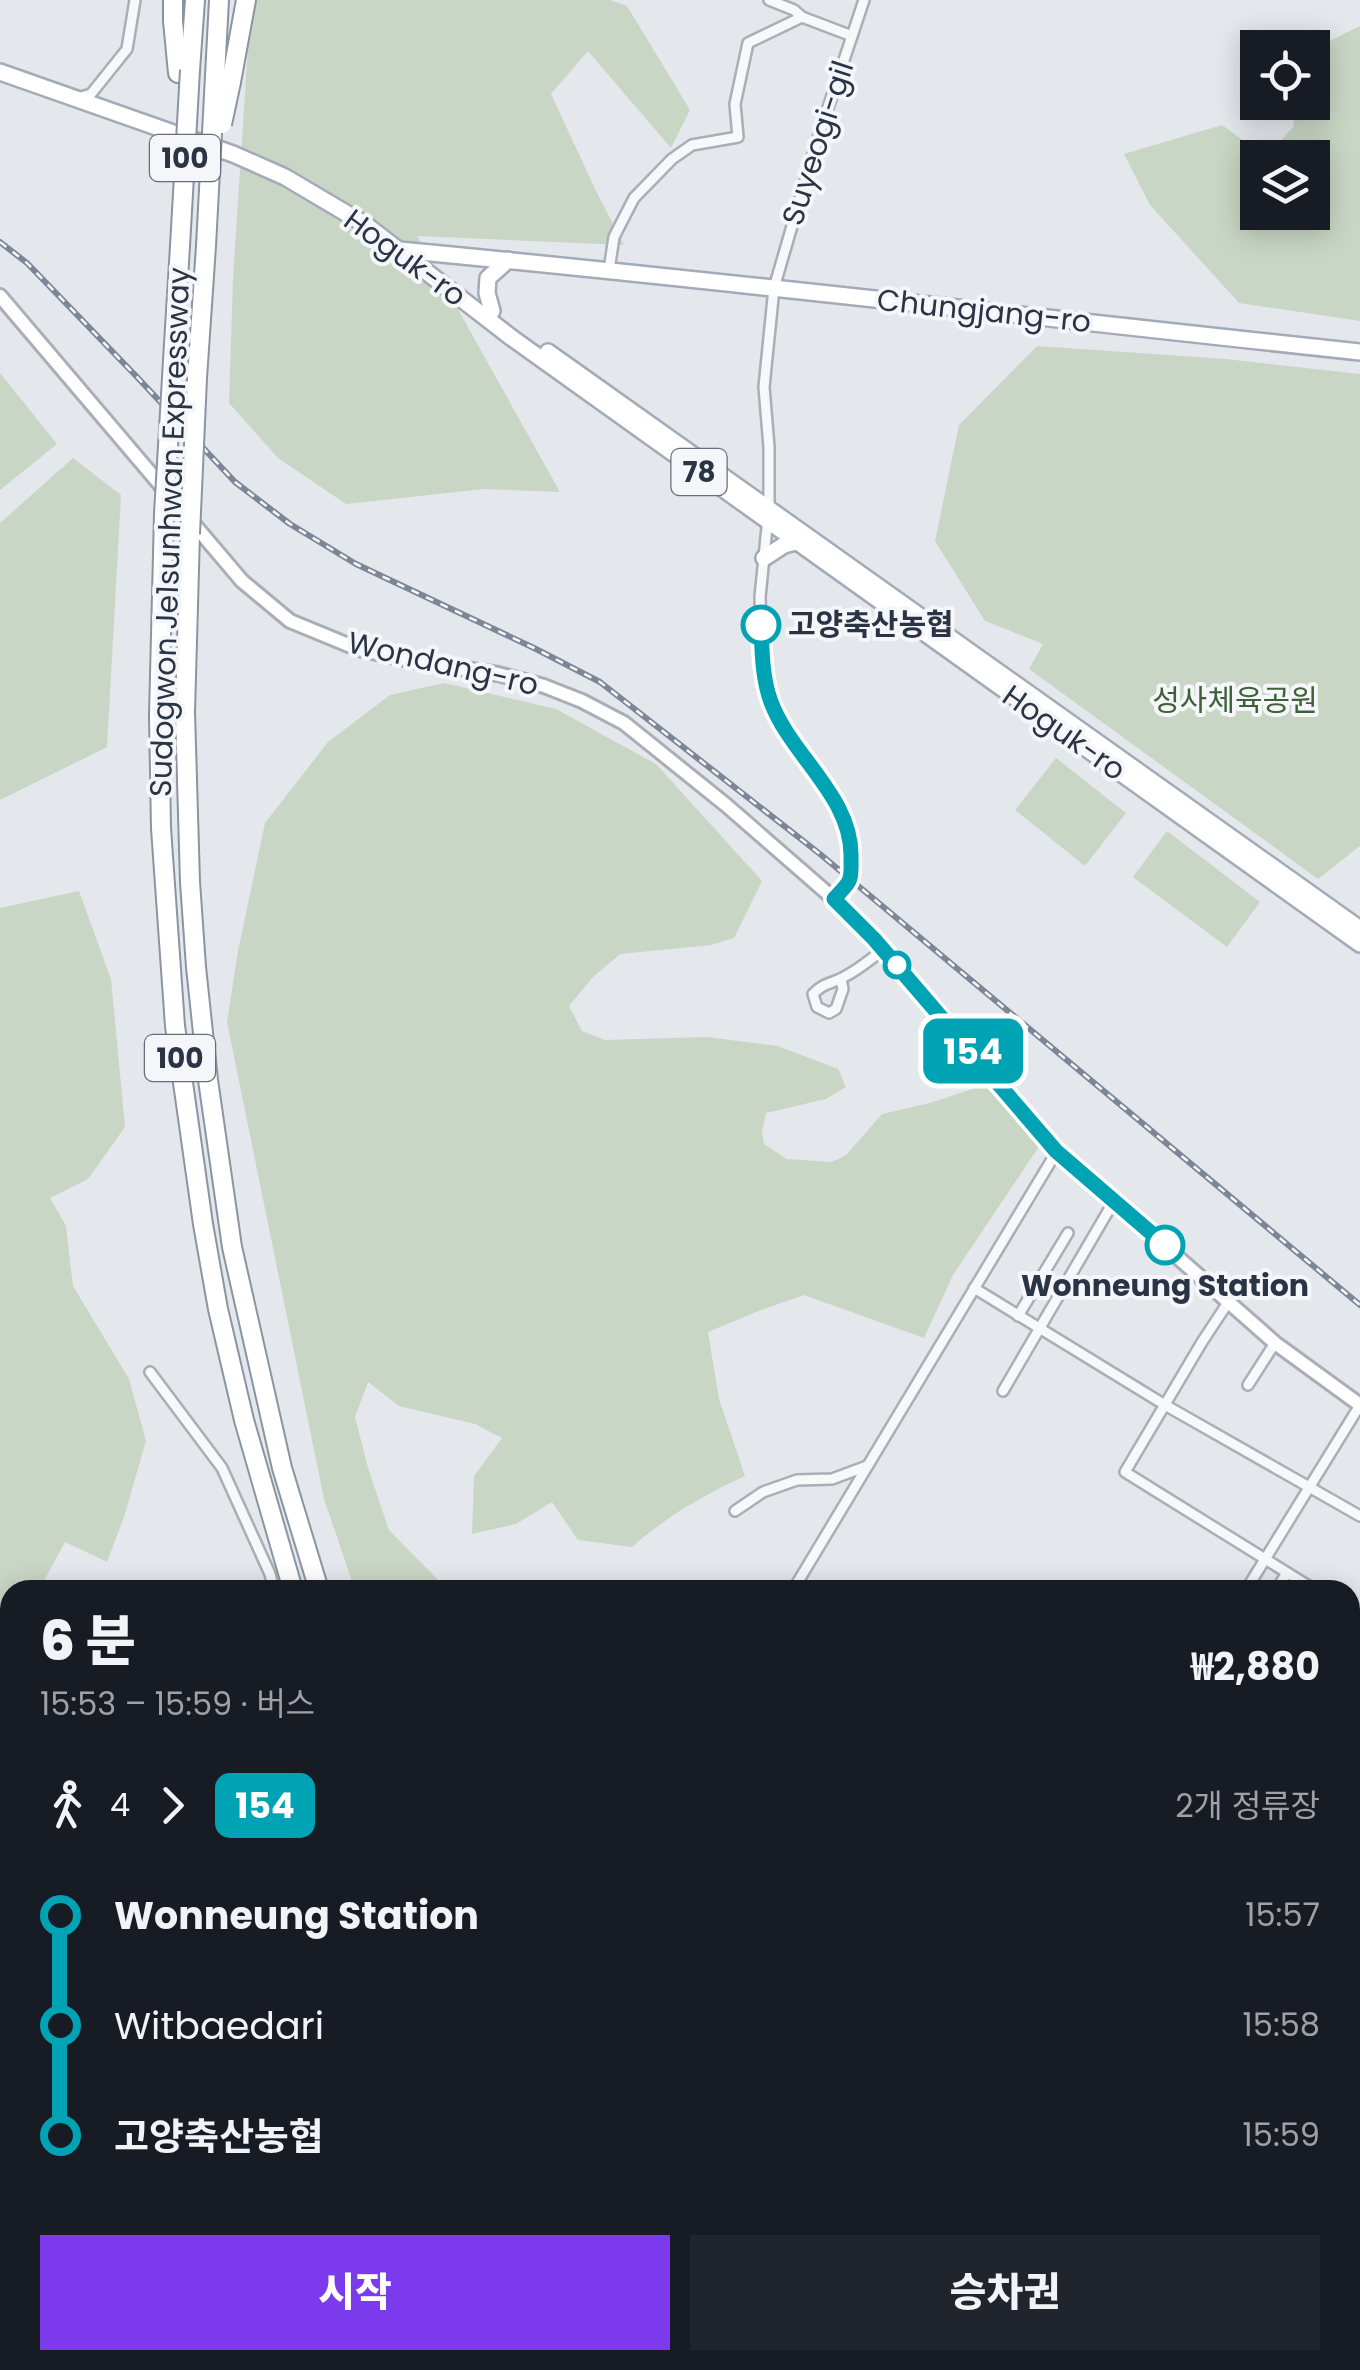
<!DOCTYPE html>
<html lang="ko">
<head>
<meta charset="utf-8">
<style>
	body { margin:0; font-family:Poppins,"Noto Sans KR",sans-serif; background:#20242c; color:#f1f3f6; height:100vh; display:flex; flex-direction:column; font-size:38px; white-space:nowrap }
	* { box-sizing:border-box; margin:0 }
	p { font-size:32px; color:#9ea1a6 }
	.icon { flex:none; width:55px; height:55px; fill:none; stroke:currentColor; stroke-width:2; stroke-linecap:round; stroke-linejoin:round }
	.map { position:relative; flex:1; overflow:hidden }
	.panel { position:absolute; left:0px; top:1580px; width:1360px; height:790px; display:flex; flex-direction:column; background:#171b24; border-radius:30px 30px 0 0; box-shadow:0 5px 25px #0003 }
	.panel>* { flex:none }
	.badge { padding:0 20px; border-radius:15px; font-size:35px; line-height:65px }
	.tools { position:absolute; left:1240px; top:30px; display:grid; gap:20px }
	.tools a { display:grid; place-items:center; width:90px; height:90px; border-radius:0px; background:#171b24; box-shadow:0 5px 25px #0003; font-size:50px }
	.map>.badge { position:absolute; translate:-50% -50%; box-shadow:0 0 0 5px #fff }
	.legs { display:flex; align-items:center; gap:15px; height:110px; padding:0 40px; font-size:32px }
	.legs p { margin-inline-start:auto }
	.summary { display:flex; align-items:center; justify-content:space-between; height:170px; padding:0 40px }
	h1 { font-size:55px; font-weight:800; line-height:75px }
	.button { display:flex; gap:20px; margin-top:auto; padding:20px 40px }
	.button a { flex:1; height:115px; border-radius:0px; background:#7c3aed; color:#fff; font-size:40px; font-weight:800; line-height:115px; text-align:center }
	.button a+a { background:#20242c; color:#f1f3f6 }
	ul { padding:0 40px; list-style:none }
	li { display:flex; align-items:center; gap:35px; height:110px; font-size:38px }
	li i { display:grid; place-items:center; width:15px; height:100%; margin:0 12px; background:currentColor }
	li i::after { content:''; width:25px; height:25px; margin:-12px; border:8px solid; border-radius:50%; background:#171b24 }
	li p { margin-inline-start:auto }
	li:first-child i { background:linear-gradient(#0000 50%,currentColor 0) }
	li:last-child i { background:linear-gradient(currentColor 50%,#0000 0) }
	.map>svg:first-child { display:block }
	.green { fill:#c9d6c5; fill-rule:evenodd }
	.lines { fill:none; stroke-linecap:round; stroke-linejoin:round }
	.minor-casing { stroke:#a9aeb7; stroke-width:14 }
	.secondary-casing { stroke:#a9aeb7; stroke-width:18 }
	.primary-casing { stroke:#a3abb8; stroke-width:20 }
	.trunk-casing { stroke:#8b94a3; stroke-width:20 }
	.motorway-casing { stroke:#8b94a3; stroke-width:22 }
	.minor { stroke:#f7f8fa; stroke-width:9 }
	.secondary { stroke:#fff; stroke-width:12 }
	.primary { stroke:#fff; stroke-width:15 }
	.trunk { stroke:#fff; stroke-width:15 }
	.motorway { stroke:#fff; stroke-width:18 }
	.rail-casing { stroke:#7d8696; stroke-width:6 }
	.rail { stroke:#f4f6f9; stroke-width:2.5; stroke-dasharray:8; stroke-linecap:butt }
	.motorway-bridge-casing { stroke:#8b94a3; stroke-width:22; stroke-linecap:butt }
	.motorway-bridge { stroke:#fff; stroke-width:18 }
	.line-1-casing { stroke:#fff; stroke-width:22 }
	.line-1 { stroke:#00a3b4; stroke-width:15 }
	.stop-1-dot { fill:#fff; stroke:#00a3b4; stroke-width:5 }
	.labels { text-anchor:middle; stroke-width:8; stroke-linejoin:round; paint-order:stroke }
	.shield { fill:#f4f6f9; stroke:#676e7b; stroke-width:2.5 }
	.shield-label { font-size:28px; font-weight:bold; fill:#2b3445 }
	.street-label { font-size:30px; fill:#2b3445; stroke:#f4f6f9 }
	.stop-label { font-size:30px; font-weight:bold; fill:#2b3445; stroke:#f4f6f9; text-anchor:start }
	.park-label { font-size:30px; fill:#3f6138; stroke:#f4f6f9 }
</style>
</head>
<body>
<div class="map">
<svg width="1360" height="2370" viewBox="0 0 1360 2370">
	<rect width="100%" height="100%" fill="#e4e7ec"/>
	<g class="green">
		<path d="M251,0H610L627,6L690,110L671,148L588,51L551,94L597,193L624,245L417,236L560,492L484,489L346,504L278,458L229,403L233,278Z"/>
		<path d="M1360,26V321L1239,303L1150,205L1124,154L1222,125L1266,157L1294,126L1292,103L1312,102L1313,49ZM1258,158H1312V212H1258Z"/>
		<path d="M1037,346L1226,359L1360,374V846L1318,879L1029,669L1043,644L985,621L935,541L959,425Z"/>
		<path d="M0,373L57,444L0,490Z"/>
		<path d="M73,458L121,495L107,747L0,800V523Z"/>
		<path d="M444,683L556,709L656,764L762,881L734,938L711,945L620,954L592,978L569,1006L582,1031L605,1040L707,1037L778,1046L838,1069L846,1087L826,1099L766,1113L762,1131L764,1144L787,1159L832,1162L846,1155L882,1114L930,1103L984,1085L1040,1145L953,1275L924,1338L804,1295L761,1310L708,1332L719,1399L745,1476C703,1495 666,1517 632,1547L578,1540L552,1502L516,1524L472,1534L474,1476L502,1438L475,1424L399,1406L368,1382L355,1417L368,1468L389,1530L448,1590H355L324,1499L227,1022L238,951L265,823L328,742L390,695Z"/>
		<path d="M1056,758L1126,813L1085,866L1015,810Z"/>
		<path d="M1167,831L1260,902L1227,947L1133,877Z"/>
		<path d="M79,891L111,979L125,1127L88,1179L50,1198L66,1226L73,1286L129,1379L146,1441L124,1517L107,1562L65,1542L39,1590H10V2062L0,2039V908Z"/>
		<path d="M1360,1865V1983L1350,1982V1881Z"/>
	</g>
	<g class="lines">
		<defs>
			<g id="minor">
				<path d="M769,0L794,10L802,17L852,36"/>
				<path d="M78,98L91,94L127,49L135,0"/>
				<path d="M609,270L614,237L634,198L672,159L692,145L738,137L735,104L748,43L802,17"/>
				<path d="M834,899L850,880L851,850L844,820L834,799L786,732L770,700L762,659L760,597L769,507V447L764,387L774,288L815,147L864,0"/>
				<path d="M841,979L843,989L836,1009L829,1013L817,1007L813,994C822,984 830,984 842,978C857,971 870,960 884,949"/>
				<path d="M974,1288L1165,1405L1360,1516"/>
				<path d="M1229,1301L1202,1342L1125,1472L1315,1590"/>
				<path d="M1018,1316L1068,1233"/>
				<path d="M150,1372L222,1468L270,1574L274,1590"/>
				<path d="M1248,1385L1275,1343"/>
				<path d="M1003,1391L1114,1201"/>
				<path d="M735,1511L763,1492L797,1480L832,1479L867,1466"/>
				<path d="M793,1590L1057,1151"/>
				<path d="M1246,1590L1360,1405"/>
				<path d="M1276,1590L1287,1573"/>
				<path d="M1350,1611L1360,1617"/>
				<path d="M1350,1696L1360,1689"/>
				<path d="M1350,1993H1360"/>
				<path d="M1350,2137H1360"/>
				<path d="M0,2193H10"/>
				<path d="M1350,2199L1360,2163"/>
				<path d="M1350,2288L1360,2292"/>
				<path d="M342,2360L374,2370"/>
				<path d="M750,2360L756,2370"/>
				<path d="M1318,2360L1356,2370"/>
			</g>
			<path id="secondary" d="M0,296L242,581L290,621L358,649L413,661L498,674L544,686L582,701L624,723L726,805L834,899L874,939L937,1009L1057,1151L1275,1343L1360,1405"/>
			<g id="primary">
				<path d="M0,72L233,154L285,177L366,225L512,338L1360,944"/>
				<path d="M399,250C720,280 1040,318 1360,352"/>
				<path d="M492,311L487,293L488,278L508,260"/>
				<path d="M548,352L1360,929"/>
				<path d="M764,558L784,545L796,542"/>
			</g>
			<g id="trunk">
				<path d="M0,2087L10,2097"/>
				<path d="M0,2107L10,2116"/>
				<path d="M391,2360L418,2370"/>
				<path d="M432,2360L466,2370"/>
			</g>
			<g id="motorway">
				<path d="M173,0V21L178,73"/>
				<path d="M190,70L195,0"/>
				<path d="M215,76L219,0"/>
				<path d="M231,82L246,0"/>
				<path d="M174,344L180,246"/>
				<path d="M197,378L206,246"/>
				<path d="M164,514L159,716L161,828L175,1026L203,1224L218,1309L244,1420L293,1590"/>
				<path d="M190,534L185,712L190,882L196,967L208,1080L232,1247L282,1468L319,1590"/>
				<path d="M678,2360L685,2370"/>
				<path d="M710,2360L718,2370"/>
			</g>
		</defs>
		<use href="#minor" class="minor-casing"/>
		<use href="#secondary" class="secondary-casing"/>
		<use href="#primary" class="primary-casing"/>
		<use href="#trunk" class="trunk-casing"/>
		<use href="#motorway" class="motorway-casing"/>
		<use href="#minor" class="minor"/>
		<use href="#secondary" class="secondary"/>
		<use href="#primary" class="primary"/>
		<use href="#trunk" class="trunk"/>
		<use href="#motorway" class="motorway"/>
		<defs>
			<path id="rail" d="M0,242L27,263L137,377L235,482L290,524L356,564L534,648L600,682L820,854L1360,1305"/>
		</defs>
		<use href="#rail" class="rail-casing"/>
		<use href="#rail" class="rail"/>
		<defs>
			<g id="motorway-bridge">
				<path d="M222,124L231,82"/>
				<path d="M180,246L190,70"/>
				<path d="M206,246L215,76"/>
				<path d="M164,514L174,344"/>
				<path d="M190,534L197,378"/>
			</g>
		</defs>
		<use href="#motorway-bridge" class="motorway-bridge-casing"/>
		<use href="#motorway-bridge" class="motorway-bridge"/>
	</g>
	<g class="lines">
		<defs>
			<path id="line-1" d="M761,625C762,650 762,678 771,702C791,756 853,797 851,858C851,865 852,875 849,881C846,887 838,894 834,899L874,939L1056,1151L1165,1245"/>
		</defs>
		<use href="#line-1" class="line-1-casing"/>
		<use href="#line-1" class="line-1"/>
	</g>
	<g class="stop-1-dot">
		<circle cx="761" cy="625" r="18"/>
		<circle cx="897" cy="965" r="12"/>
		<circle cx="1165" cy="1245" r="18"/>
	</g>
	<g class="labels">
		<g class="shield">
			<rect x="150" y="135" width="70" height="46" rx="8"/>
			<rect x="671.5" y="449" width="55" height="46" rx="8"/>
			<rect x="145" y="1035" width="70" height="46" rx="8"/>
		</g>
		<g class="shield-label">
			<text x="185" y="168">100</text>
			<text x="699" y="482">78</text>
			<text x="180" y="1068">100</text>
		</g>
		<g class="street-label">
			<text transform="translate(818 143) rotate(-72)" y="10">Suyeogi-gil</text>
			<text transform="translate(405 258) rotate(36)" y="10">Hoguk-ro</text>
			<text transform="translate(984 311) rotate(6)" y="10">Chungjang-ro</text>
			<text transform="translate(170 532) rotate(-88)" y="10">Sudogwon Je1sunhwan Expressway</text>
			<text transform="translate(443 664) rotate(13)" y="10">Wondang-ro</text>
			<text transform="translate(1064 733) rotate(35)" y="10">Hoguk-ro</text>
		</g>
		<g class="stop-label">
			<text x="788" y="635">고양축산농협</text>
			<text x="1165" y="1296" text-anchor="middle">Wonneung Station</text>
		</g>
		<g class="park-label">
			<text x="1235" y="711">성사체육공원</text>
		</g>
	</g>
</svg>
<div class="tools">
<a><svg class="icon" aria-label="locate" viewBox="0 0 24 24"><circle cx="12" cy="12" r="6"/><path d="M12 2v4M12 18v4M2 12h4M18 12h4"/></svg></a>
<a><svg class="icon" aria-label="layers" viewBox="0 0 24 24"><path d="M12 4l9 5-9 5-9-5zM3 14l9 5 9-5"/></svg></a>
</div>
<b class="badge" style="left:973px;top:1051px;background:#00a3b4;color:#fff">154</b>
<section class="panel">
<div class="summary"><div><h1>6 분</h1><p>15:53 – 15:59 · 버스</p></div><b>₩2,880</b></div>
<div class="legs"><svg class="icon" aria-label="walk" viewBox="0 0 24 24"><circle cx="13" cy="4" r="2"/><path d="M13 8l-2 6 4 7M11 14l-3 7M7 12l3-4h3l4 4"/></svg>4<svg class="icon" aria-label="forward" viewBox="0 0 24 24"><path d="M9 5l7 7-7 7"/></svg><b class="badge" style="background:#00a3b4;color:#fff">154</b><p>2개 정류장</p></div>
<ul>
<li><i style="color:#00a3b4"></i><b>Wonneung Station</b><p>15:57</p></li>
<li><i style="color:#00a3b4"></i><span>Witbaedari</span><p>15:58</p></li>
<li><i style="color:#00a3b4"></i><b>고양축산농협</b><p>15:59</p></li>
</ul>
<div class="button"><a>시작</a><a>승차권</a></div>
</section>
</div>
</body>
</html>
